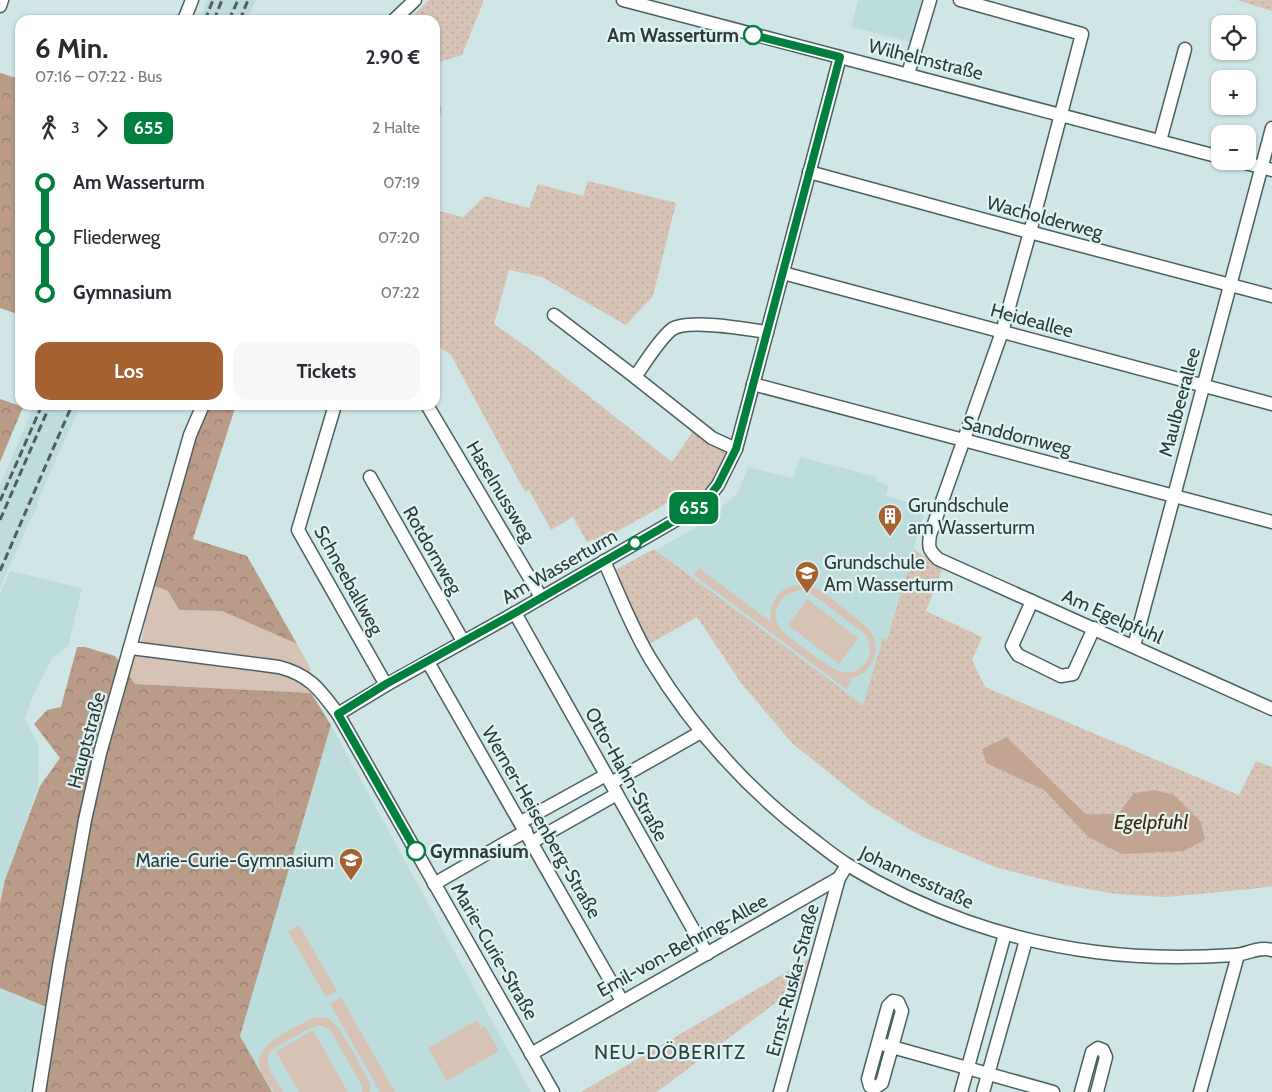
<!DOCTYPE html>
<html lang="de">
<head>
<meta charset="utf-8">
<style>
	body { margin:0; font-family:Cabin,sans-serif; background:#f7f7f7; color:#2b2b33; height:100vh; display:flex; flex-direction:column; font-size:19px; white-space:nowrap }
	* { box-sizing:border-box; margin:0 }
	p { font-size:16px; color:#7c7c81 }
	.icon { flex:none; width:28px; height:28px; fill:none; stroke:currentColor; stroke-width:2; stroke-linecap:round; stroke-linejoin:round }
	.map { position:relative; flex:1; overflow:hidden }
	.sheet { position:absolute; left:15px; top:15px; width:425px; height:395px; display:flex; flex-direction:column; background:#fff; border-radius:15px; box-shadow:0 1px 4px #0004 }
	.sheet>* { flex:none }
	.badge { padding:0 10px; border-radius:8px; font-size:18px; line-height:32px }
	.controls { position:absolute; left:1211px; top:15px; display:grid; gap:10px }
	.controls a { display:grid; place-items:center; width:45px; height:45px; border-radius:10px; background:#fff; box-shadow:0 1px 4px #0004; font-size:25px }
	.map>.badge { position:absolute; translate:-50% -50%; box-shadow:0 0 0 2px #fff }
	.legs { display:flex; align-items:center; gap:8px; height:55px; padding:0 20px; font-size:16px }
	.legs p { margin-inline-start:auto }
	.head { display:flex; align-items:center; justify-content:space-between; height:85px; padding:0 20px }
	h1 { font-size:28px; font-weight:700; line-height:38px }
	.primary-button { display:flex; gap:10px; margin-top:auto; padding:10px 20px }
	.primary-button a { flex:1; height:58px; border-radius:15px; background:#a56230; color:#fff; font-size:20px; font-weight:700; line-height:58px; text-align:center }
	.primary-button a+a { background:#f7f7f7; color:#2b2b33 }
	ul { padding:0 20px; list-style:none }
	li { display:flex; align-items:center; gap:18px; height:55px; font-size:19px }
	li i { display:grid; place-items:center; width:8px; height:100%; margin:0 6px; background:currentColor }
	li i::after { content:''; width:12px; height:12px; margin:-6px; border:4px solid; border-radius:50%; background:#fff }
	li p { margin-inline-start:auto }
	li:first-child i { background:linear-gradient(#0000 50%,currentColor 0) }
	li:last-child i { background:linear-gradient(currentColor 50%,#0000 0) }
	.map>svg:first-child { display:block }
	.built { fill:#bddddc }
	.grass { fill:#d7c3b6; fill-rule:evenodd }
	.forest { fill:url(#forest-crowns) }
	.park { fill:url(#park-dots); fill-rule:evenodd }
	.water { fill:#c3a491 }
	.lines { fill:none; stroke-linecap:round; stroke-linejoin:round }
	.minor-casing { stroke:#4c5f5f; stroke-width:15 }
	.minor { stroke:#fff; stroke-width:12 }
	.rail { stroke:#525e5e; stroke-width:3; stroke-dasharray:8 4; stroke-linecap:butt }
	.line-1-casing { stroke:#fff; stroke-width:11 }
	.line-1 { stroke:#007f3e; stroke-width:8 }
	.stop-1-dot { fill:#fff; stroke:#007f3e; stroke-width:2.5 }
	.labels { text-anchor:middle; stroke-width:4.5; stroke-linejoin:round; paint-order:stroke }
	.stop-label { font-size:19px; font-weight:bold; fill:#303939; stroke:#ddf4f3; text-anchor:end }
	.street-label { font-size:19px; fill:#303939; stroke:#ddf4f3 }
	.poi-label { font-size:19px; fill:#303939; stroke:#ddf4f3; text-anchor:start }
	.water-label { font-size:20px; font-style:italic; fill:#4e2502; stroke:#ddf4f3 }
	.neighbourhood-label { font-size:20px; letter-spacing:1px; fill:#2e4140; stroke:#ddf4f3 }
</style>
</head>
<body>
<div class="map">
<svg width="1272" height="1092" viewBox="0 0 1272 1092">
	<defs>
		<pattern id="forest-crowns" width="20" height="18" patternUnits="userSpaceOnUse" patternTransform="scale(1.25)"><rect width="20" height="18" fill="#b99b87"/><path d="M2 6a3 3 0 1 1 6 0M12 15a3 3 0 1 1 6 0" fill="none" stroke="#977f6f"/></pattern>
		<pattern id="park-dots" width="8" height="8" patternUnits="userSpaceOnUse" patternTransform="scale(1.25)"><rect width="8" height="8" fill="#d7c3b6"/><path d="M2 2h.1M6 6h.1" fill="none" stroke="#b9a89d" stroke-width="1.8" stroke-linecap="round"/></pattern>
	</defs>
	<rect width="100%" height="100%" fill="#d0e6e6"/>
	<g class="built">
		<path d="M207,0H256L247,20H199Z"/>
		<path d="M858,0H926L914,43L851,27Z"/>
		<path d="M34,405H80L71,428L69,430L37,503V508L31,518L0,588V485Z"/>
		<path d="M800,457L877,477L876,481L889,485L886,496L915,504L913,510L924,513L887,640L883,639L863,706L656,550L699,526L714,514L738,492L748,467L793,478Z"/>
		<path d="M10,571L82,588L68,647L52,658L32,698L25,719L39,747L38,787L5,880L0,903V594Z"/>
		<path d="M331,725L531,1092H272L240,1036Z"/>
		<path d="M0,988L49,1008L36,1092H0Z"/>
	</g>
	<g class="grass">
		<path d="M699,568L771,622C770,613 771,602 779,594C787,585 799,583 811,586C823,590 855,618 867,627C884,647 874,675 848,679L851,682L846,689L694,575ZM802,590L812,594L865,634C870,642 873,653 866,662C860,671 849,675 839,671C830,668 785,635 780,628C768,610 783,591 802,590Z"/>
		<path d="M153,580L156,586L168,591L179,610L222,611L297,644L311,669L303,681L311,693L135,684L127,673L133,656L139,654L145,622L142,620Z"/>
		<path d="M807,599L858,638L839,664L788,625Z"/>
		<path d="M299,925L337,991L326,997L288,932Z"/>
		<path d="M341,997L395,1092H380L330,1004Z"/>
		<path d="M313,1018C318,1017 324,1017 329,1019C341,1025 362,1069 370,1083V1092H362V1086L332,1033C328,1028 324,1025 318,1026C308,1027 283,1044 272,1050C261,1064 276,1079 283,1092H274C269,1084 260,1074 259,1064C257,1042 296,1027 313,1018Z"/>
		<path d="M477,1020L481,1028L485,1026L499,1051L447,1081L428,1048Z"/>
		<path d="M313,1030L348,1092H299L276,1052Z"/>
	</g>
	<g class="forest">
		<path d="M0,73L20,79V315L0,308Z"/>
		<path d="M0,399L23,407L0,462Z"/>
		<path d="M209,405H236L193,539L247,556L297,644L222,611L179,610L168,591L155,586L153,580L196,434Z"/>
		<path d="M77,647H85L115,656L135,684L311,693L331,725L240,1036L272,1092H45L54,1010L0,988V903L5,880L40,786L60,758L34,724L47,710L61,707Z"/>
	</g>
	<g class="park">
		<path d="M429,0H483L482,5L462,55L440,62L435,83V20H408Z"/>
		<path d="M1237,0H1272V11Z"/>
		<path d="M435,91L442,109L435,134Z"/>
		<path d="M588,181L676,203L653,296L626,325L542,277L509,270L494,324L527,347L672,462L696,427L736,449L718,485L686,514L678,497L595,544L593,539L587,542L573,517L551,530L529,490L525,492L451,355L435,344V210L463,217L485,196L529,208L538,184L583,196Z"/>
		<path d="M654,549L863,705L883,638L887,640L914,549L942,570L926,611L982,637L972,660L985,687L1239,795L1256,761L1272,767V886L1252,889L1166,897L1116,894L1065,885L995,867L921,836L868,804L793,744L741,683L697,617L649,644L619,585L615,570ZM1007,737L1086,814L1118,815L1088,837L1044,790Z"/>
		<path d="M812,957L806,980L657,1092H581Z"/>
	</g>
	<path class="water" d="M1007,737L1086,814H1118L1134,793L1155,790L1174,795L1201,822L1205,840L1184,851L1122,854L1088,837L1044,790L986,763L982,749Z"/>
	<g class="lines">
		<defs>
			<g id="minor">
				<path d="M623,0L1220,157"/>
				<path d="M960,0L1082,34L1030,232L1002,332L930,535C928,548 929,550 938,559L1272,709"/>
				<path d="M0,6L2,0"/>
				<path d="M184,20L192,0"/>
				<path d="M394,20L415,0"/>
				<path d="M908,74L930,0"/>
				<path d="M1160,141L1185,49"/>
				<path d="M1238,161L1272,170"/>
				<path d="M809,172L1018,229L1272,296"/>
				<path d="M783,273L1272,404"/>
				<path d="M554,315L635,377"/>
				<path d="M753,384L1272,522"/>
				<path d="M335,405L298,530L386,685"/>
				<path d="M427,405L541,597"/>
				<path d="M736,449L712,438L635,377C645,363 658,341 671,330C685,318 747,329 767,332"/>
				<path d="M370,477L463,641"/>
				<path d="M604,561C619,594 632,629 651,660C693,729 746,788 810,837C823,847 835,857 848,865C923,911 1009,941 1096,952C1142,958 1189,958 1235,955C1248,954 1259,946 1272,950"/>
				<path d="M1032,601L1012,646L1018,655L1061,676L1073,674L1094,628"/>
				<path d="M515,613L707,954"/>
				<path d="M1134,646L1272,128"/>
				<path d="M131,648L279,667C310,675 320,690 338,714L553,1092"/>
				<path d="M428,662L622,1001"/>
				<path d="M338,714L386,685L515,613L686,514L707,499L718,485L736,449L840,57"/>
				<path d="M611,783L701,732"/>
				<path d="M521,822L606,775"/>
				<path d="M532,842L617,794"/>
				<path d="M434,884L526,831"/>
				<path d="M893,1001L898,1002L902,1011L882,1083L876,1087L870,1086L868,1079L888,1006Z"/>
				<path d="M885,1045L1053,1092"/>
				<path d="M531,1054L839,878L847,865"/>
				<path d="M39,1092L59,966L85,820L100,753L190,435L203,405"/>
				<path d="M780,1092L839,878"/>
				<path d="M961,1092L1005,934"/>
				<path d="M983,1092L1026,940"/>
				<path d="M1081,1092L1092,1052L1098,1048L1103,1050L1106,1057L1097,1092"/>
				<path d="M1200,1092L1238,955"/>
			</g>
		</defs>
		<use href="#minor" class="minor-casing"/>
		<use href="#minor" class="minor"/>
		<g class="rail">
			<path d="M205,20L213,0"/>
			<path d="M214,20L222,0"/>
			<path d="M229,20L238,0"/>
			<path d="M240,20L248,0"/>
			<path d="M0,501L42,405"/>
			<path d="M0,520L50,405"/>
			<path d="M0,571L72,405"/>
		</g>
	</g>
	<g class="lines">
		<defs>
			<path id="line-1" d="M416,851L338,714L386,684L515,613L686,514L707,499L718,485L736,449L840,57L753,35"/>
		</defs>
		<use href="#line-1" class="line-1-casing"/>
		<use href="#line-1" class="line-1"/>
	</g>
	<defs>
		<symbol id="building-pin" viewBox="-11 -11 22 30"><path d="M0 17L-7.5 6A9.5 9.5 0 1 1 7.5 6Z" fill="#a56230" stroke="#ddf4f3"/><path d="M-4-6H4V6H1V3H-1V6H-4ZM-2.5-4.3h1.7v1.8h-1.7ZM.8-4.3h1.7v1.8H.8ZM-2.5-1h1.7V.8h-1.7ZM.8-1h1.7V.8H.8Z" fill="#fff"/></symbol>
		<symbol id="school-pin" viewBox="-11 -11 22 30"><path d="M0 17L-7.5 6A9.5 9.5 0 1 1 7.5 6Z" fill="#a56230" stroke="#ddf4f3"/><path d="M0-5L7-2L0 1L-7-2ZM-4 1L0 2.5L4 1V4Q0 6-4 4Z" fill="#fff"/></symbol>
	</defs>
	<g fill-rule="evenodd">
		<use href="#building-pin" x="876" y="502" width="28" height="38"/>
		<use href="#school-pin" x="793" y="559" width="28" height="38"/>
		<use href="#school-pin" x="337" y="846" width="28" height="38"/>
	</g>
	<g class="stop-1-dot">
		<circle cx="753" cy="35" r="9"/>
		<circle cx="635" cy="543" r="6"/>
		<circle cx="416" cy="851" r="9"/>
	</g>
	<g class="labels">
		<g class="stop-label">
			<text x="739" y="42">Am Wasserturm</text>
			<text x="430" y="858" text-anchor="start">Gymnasium</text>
		</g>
		<g class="street-label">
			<text transform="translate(926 59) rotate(14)" y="7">Wilhelmstraße</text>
			<text transform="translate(1045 217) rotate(15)" y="7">Wacholderweg</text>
			<text transform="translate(1032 320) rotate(15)" y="7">Heideallee</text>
			<text transform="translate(1179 402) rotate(-75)" y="7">Maulbeerallee</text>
			<text transform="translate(1017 435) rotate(14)" y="7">Sanddornweg</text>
			<text transform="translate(501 491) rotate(59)" y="7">Haselnussweg</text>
			<text transform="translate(433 550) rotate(60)" y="7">Rotdornweg</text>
			<text transform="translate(559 566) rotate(-30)" y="7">Am Wasserturm</text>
			<text transform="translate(349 580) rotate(61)" y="7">Schneeballweg</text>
			<text transform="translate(1113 616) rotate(24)" y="7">Am Egelpfuhl</text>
			<text transform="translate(86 740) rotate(-75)" y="7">Hauptstraße</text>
			<text transform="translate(627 774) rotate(61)" y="7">Otto-Hahn-Straße</text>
			<text transform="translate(542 822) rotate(60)" y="7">Werner-Heisenberg-Straße</text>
			<text transform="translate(917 877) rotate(25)" y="7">Johannesstraße</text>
			<text transform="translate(682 945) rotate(-29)" y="7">Emil-von-Behring-Allee</text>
			<text transform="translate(495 951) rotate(60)" y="7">Marie-Curie-Straße</text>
			<text transform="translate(792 980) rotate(-75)" y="7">Ernst-Ruska-Straße</text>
		</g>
		<g class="poi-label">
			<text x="908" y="512">Grundschule<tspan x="908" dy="22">am Wasserturm</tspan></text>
			<text x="824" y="569">Grundschule<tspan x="824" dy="22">Am Wasserturm</tspan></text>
			<text x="334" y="867" text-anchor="end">Marie-Curie-Gymnasium</text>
		</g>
		<g class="water-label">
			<text x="1151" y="829">Egelpfuhl</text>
		</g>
		<g class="neighbourhood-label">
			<text x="670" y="1059">NEU-DÖBERITZ</text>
		</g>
	</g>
</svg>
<div class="controls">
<a><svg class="icon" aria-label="locate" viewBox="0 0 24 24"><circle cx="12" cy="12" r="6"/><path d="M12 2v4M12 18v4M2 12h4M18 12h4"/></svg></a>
<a>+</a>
<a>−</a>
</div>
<b class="badge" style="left:694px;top:508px;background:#007f3e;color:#fff">655</b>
<section class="sheet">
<div class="head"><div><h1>6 Min.</h1><p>07:16 – 07:22 · Bus</p></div><b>2.90 €</b></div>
<div class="legs"><svg class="icon" aria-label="walk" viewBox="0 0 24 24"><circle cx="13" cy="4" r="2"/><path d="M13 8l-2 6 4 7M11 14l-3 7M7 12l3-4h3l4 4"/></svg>3<svg class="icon" aria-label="forward" viewBox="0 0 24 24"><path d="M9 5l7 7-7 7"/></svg><b class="badge" style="background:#007f3e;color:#fff">655</b><p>2 Halte</p></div>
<ul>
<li><i style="color:#007f3e"></i><b>Am Wasserturm</b><p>07:19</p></li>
<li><i style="color:#007f3e"></i><span>Fliederweg</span><p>07:20</p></li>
<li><i style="color:#007f3e"></i><b>Gymnasium</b><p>07:22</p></li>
</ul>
<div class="primary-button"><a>Los</a><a>Tickets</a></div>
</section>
</div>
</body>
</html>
